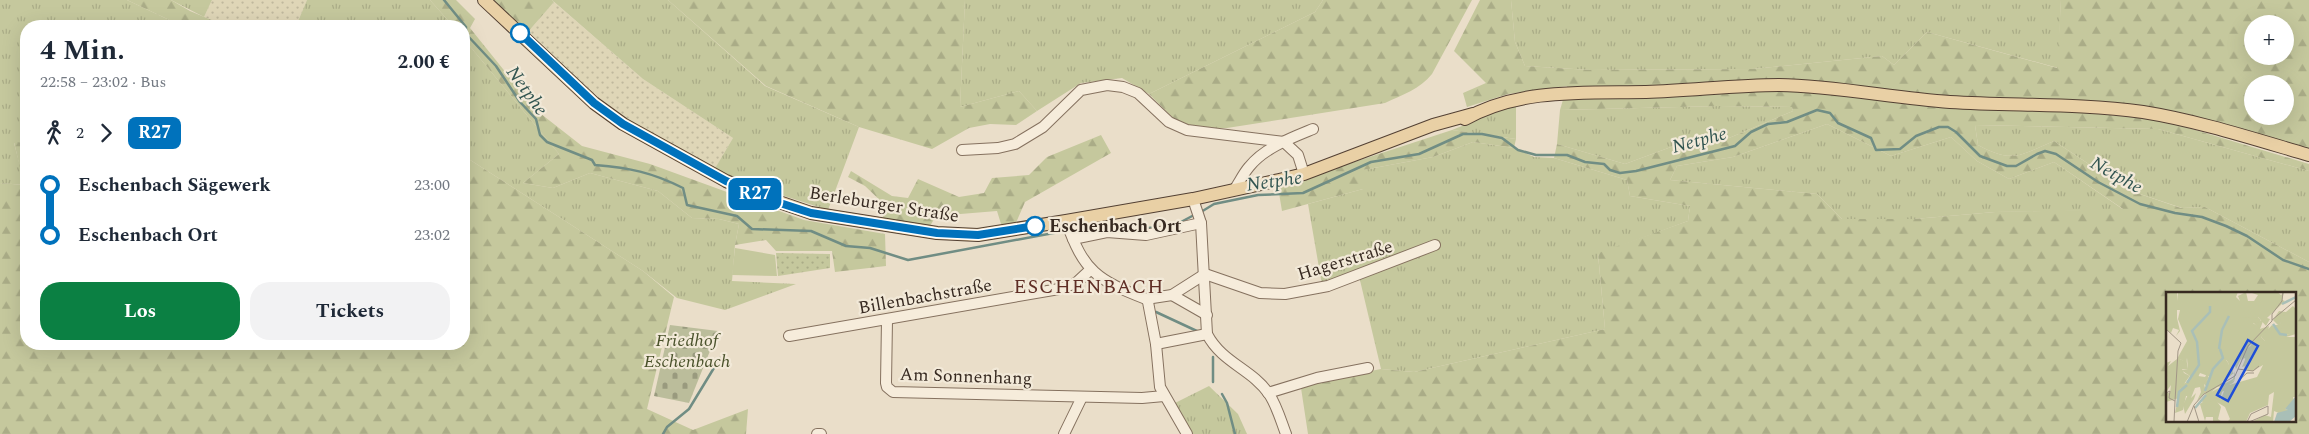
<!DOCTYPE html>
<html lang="de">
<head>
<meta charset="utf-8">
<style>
	body { margin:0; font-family:Spectral,serif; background:#f2f2f3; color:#1f2937; height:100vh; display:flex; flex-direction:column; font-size:19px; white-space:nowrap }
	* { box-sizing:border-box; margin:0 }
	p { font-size:16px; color:#747a83 }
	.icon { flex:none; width:28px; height:28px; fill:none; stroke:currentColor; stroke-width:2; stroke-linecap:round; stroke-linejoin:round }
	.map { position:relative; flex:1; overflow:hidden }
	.details { position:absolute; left:20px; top:20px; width:450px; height:330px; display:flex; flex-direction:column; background:#fff; border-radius:20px; box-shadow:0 5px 20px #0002 }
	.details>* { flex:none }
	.badge { padding:0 10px; border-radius:8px; font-size:18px; line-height:32px }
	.fabs { position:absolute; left:2244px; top:15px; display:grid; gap:10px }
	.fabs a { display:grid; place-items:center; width:50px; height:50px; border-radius:50%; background:#fff; box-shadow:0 5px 20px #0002; font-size:25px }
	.map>.badge { position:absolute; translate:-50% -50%; box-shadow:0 0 0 2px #fff }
	.legs { display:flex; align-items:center; gap:8px; height:55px; padding:0 20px; font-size:16px }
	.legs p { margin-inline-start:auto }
	.head { display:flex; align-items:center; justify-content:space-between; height:85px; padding:0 20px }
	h1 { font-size:28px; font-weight:700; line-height:38px }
	.action { display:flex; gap:10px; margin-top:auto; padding:10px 20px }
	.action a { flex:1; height:58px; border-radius:20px; background:#0b8043; color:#fff; font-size:20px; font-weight:700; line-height:58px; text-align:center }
	.action a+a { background:#f2f2f3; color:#1f2937 }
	ul { padding:0 20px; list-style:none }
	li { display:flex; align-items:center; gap:18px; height:50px; font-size:19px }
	li i { display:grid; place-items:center; width:8px; height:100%; margin:0 6px; background:currentColor }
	li i::after { content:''; width:12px; height:12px; margin:-6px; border:4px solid; border-radius:50%; background:#fff }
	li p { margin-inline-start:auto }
	li:first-child i { background:linear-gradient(#0000 50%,currentColor 0) }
	li:last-child i { background:linear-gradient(currentColor 50%,#0000 0) }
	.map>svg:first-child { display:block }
	.farmland { fill:url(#farmland-dots) }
	.grass { fill:url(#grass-tufts) }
	.forest { fill:url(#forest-firs); fill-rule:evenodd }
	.cemetery { fill:url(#cemetery-stones) }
	.park { fill:url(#park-dots) }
	.pitch { fill:#c5c89d }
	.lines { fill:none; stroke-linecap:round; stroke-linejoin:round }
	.stream { stroke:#708d84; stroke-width:2.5 }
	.minor-casing { stroke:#85715f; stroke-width:12 }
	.major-casing { stroke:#534033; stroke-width:14 }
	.minor { stroke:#f6ecdb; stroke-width:10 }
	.major { stroke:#e9d0a5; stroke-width:12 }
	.line-1-casing { stroke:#fff; stroke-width:11 }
	.line-1 { stroke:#0072bc; stroke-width:8 }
	.stop-1-dot { fill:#fff; stroke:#0072bc; stroke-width:2.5 }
	.labels { text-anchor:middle; stroke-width:4.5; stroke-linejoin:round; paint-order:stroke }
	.street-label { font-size:18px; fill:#372a21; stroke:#f2e9d8 }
	.stop-label { font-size:18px; font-weight:bold; fill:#372a21; stroke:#f2e9d8; text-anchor:start }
	.park-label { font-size:18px; font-style:italic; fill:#49512a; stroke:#f2e9d8 }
	.water-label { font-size:19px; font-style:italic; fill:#325551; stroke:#f2e9d8 }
	.quarter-label { font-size:20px; letter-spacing:1px; fill:#5f2e25; stroke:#f2e9d8 }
	.inset-river { fill:none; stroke:#a9bfb7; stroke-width:2.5 }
	.inset-road { fill:none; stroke:#a29686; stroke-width:1 }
	.view { fill:#1d4ed8; fill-opacity:0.15; stroke:#1d4ed8; stroke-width:2.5 }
	.inset-edge { fill:none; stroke:#372a21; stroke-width:2.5 }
</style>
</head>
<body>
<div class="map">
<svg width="2309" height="434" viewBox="0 0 2309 434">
	<defs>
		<pattern id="farmland-dots" width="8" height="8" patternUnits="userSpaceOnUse" patternTransform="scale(1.25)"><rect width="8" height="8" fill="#dfd6b7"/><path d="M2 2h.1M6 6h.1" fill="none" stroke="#c0b89d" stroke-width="1.8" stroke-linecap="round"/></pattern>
		<pattern id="grass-tufts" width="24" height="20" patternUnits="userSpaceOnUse" patternTransform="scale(1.25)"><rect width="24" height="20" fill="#c5c89d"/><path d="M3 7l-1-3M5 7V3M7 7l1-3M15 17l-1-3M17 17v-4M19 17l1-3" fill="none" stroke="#aaac87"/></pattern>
		<pattern id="forest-firs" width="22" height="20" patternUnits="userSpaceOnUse" patternTransform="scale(1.25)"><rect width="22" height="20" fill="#c5c89d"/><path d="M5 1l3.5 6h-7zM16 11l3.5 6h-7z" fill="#aaac87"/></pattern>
		<pattern id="cemetery-stones" width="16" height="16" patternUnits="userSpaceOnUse" patternTransform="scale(1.25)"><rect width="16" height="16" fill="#bbbd9b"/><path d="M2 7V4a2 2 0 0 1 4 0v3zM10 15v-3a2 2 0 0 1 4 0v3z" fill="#999a7e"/></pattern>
		<pattern id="park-dots" width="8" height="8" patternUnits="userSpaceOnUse" patternTransform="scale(1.25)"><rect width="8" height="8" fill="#c5c89d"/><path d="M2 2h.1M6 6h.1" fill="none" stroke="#aaac87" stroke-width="1.8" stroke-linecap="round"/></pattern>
	</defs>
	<rect width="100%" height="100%" fill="#eadec9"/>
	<g class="farmland">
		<path d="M212,0H307L296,26H226L204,17Z"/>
		<path d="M554,2L643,79L733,138L714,170L624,120L527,33Z"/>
	</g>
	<g class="grass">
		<path d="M0,0H127L182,26H26V143H14L25,185L0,183Z"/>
		<path d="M171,0H212L204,17Z"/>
		<path d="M307,0H430L453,26H296Z"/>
		<path d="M552,0H668L765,86L859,127L828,210L726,177L714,170L733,138L643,79Z"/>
		<path d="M965,0H1323L1315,12L1149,94L1122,78L1081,83L1037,111L1019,91L960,107Z"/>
		<path d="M1511,0H2061L2058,68L1927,32L1894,65L1882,56L1752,69L1590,70L1525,66L1515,42Z"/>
		<path d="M464,39L559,154L523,183L553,188L590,173L658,191L692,218L719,219L739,224L735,245L732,281L796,284L725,310L677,298L643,271L464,156Z"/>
		<path d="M1516,104V139L1452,130Z"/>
		<path d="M1719,106L1792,107L1793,111L1729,138L1671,147L1625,164L1557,144L1560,110Z"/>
		<path d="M1827,124L1891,156L1951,137L1977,161L2009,179L2054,162L2124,210L1995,212L1914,219H1842L1817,194L1670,180L1677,166L1733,157Z"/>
		<path d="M1975,125L2158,129L2309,171V262L2205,207L2182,208L2128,190L2054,141C2020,155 2013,164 1978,145Z"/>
		<path d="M1473,142L1514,148L1534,157L1554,158L1627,180L1630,196L1690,206L1688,221L1598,254L1605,329L1414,372L1381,369L1359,276L1322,285L1308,204L1363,189V170L1433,157Z"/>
		<path d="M1209,386L1238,414L1247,434H1190L1173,404Z"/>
	</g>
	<g class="forest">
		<path d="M127,0H171L190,11L226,26H182Z"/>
		<path d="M430,0H456L475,19L470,28L536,110L582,146L650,164L804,220L885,234L886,266L835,272L832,251H776L766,240L735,245L739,224L719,219L692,218L658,191L590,173L553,188L523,183L559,154L464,39V26H453Z"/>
		<path d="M489,0H552L554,2L527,33Z"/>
		<path d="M668,0H965L960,107L1019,91L1037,111L1016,125L990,124L969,128L932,149L859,127L766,86Z"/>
		<path d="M1323,0H1472L1432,74C1420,89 1402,95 1385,103L1227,128L1192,129L1179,124L1149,94L1315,12Z"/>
		<path d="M1480,0H1511L1515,42L1525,66L1590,70L1752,69L1882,56L1894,65L1927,32L2057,68L2061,0H2309V152L2185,116L2056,110L2162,120L2309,164V171L2158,129L1975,125L1978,145C2013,164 2020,155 2054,141L2128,190L2181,208L2205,207L2309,262V434H1308L1301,388L1325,380L1381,369L1414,372L1605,329L1598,253L1688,221L1690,206L1630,196L1627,180L1554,158L1557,144L1625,164L1671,147L1729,138L1793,111L1792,107L1719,106L1560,110L1567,86L1508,94L1467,107L1463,93L1486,83L1454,51ZM2252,24H2285V56H2252ZM2252,84H2285V116H2252ZM1827,124L1891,156L1951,137L1977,161L2009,179L2054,162L2123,209L1995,212L1914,219H1842L1817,194L1670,180L1677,166L1733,157ZM2168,293H2295V420H2168Z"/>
		<path d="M1452,130L1516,139L1514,148L1473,142L1433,157L1363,170V189L1282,211L1278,187Z"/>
		<path d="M1101,135L1111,153L1025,202L1015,225L1001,224L997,211L936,216L930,226L882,219L887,207L865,186L848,177L851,171L892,196L908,198L918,179L959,197L984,193L992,178L1029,175L1047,157Z"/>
		<path d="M14,142L26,143V344H464V156L643,271L674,297L647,409L693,430L748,409L746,434H0V183L24,185Z"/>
	</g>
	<path class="cemetery" d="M670,325L718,331L689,403L654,396Z"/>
	<path class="park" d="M776,253L830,254V268L778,276Z"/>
	<path class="pitch" d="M735,248L775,255L777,276L732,275Z"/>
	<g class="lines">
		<g class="stream">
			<path d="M444,0L466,27V34L496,66L520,102L536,119L540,135L547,142L592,160L595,165C630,168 651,172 683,188L687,205L737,216L752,229L811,231L846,246L870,248L908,260L1059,232"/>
			<path d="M1201,212L1214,204L1258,195L1303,193L1371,162L1419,154L1463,134H1482L1502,138L1518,150L1536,155H1567L1585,162L1604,164L1610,170L1620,173L1636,171L1735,146L1751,132L1768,124L1787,122L1817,110L1830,113L1838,123L1871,138L1876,150L1900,149L1916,136L1939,127H1948L1956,132L1980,156L2007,166H2016L2037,154L2045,151L2056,154L2098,182L2140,204L2175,213L2202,217L2226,226L2247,236L2283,260L2309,269"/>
			<path d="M1179,223L1196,214"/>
			<path d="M1081,228L1106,223L1138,229L1159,227"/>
			<path d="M1156,312L1199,332"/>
			<path d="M1213,357V382"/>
			<path d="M1222,394L1227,403L1235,434"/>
			<path d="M663,434L667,427L689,409L720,358"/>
		</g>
		<defs>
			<g id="minor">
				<path d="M962,150L998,148L1015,144L1043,127L1081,90L1107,85L1123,87L1138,93L1169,122L1187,130L1284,142L1298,155L1304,174"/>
				<path d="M1234,190C1239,183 1243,174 1249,167C1264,148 1291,138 1313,129"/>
				<path d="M1193,199L1201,223L1207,334C1222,363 1252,369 1269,394C1277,406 1281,421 1286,434"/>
				<path d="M1066,221C1084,272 1097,280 1146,299L1148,302L1156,344L1160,387L1187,434"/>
				<path d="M1073,239L1107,232L1146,235L1201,223"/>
				<path d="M1205,274L1260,293L1285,294L1328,286L1435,245"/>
				<path d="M1172,295L1207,315"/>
				<path d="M1146,299L1172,295L1205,274"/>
				<path d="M887,320L886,383L887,387L893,392L1142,398L1164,396"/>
				<path d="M789,336L1059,289L1076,283L1090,270"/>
				<path d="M1156,344L1207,334"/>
				<path d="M1268,393L1317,378L1368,368"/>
				<path d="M817,434H821"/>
				<path d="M1064,434L1082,397"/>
			</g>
			<g id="major">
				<path d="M484,0L594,103L623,124L726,181L753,193L811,213L937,233L978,235L1066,221L1193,199L1279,180L1304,174L1433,125L1473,114"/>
				<path d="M1465,119C1519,88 1585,93 1646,92C1690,91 1734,85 1779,85C1836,86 1893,98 1950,102C2014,106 2079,103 2143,112C2199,121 2254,139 2309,155"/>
			</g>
		</defs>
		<use href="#minor" class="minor-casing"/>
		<use href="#major" class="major-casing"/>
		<use href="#minor" class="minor"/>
		<use href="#major" class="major"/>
	</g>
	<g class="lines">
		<defs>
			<path id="line-1" d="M520,33L594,103L623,124L726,181L780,203L811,213L937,233L978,235L1035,226"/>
		</defs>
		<use href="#line-1" class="line-1-casing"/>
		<use href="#line-1" class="line-1"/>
	</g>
	<g class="stop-1-dot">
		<circle cx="520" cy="33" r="9"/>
		<circle cx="1035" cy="226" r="9"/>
	</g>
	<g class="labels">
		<g class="street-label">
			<text transform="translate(884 204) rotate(9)" y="6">Berleburger Straße</text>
			<text transform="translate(1345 260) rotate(-17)" y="6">Hagerstraße</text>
			<text transform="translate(925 296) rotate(-10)" y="6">Billenbachstraße</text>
			<text transform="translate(966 376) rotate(2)" y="6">Am Sonnenhang</text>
		</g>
		<g class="stop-label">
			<text x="1049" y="232">Eschenbach Ort</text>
		</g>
		<g class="park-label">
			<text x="687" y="346">Friedhof<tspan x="687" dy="21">Eschenbach</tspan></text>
		</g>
		<g class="water-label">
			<text transform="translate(528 90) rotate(54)" y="7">Netphe</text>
			<text transform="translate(1699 139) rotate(-15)" y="7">Netphe</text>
			<text transform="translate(2117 174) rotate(29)" y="7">Netphe</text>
			<text transform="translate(1274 180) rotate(-8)" y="7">Netphe</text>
		</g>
		<g class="quarter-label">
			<text x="1089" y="293">ESCHENBACH</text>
		</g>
	</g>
	<g transform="translate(2166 292)">
		<rect width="130" height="130" fill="#eadec9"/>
		<path d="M127,14L130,17L114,31L124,42L116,43L107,33H112L107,28L113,19L120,20ZM78,22L92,25L95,29L99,24L94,37L103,34L102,40L95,45L99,49L84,55L79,74L76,75L92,36L87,30H94L75,26ZM61,34H69L58,55L69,72L66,82L57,79L63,72L56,61L57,67L53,69L56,63L52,54ZM20,66L22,77H16L18,81L24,84L28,78L13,99L18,95L14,111L13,106L0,110V101H4L5,93L0,100V88L7,72L14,67L20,70ZM41,82L43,86L38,92L40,100L31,109L35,100L34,95L29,96L25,106L30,101L28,107L19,122L17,113L28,90L32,84L39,85ZM69,88L67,91L57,96L54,108H50L55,115L47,110H36L39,103Z" fill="#c5c89d"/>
		<path d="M0,0H11L12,9V0H72L70,5L74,9L72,4L80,0L82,9H88L92,3L83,0H111L115,3L118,0L116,8L119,9L101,26L104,27L100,34L92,25H75L94,27V30L87,31L94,36V42L82,56L92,48L99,49L95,45L106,33L116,43L124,42L116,41L114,31L115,25L130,17V42L120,45H130V105H127L128,111L119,117L123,118L115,122L108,119L107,130H86L99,123L105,125L108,100L103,103L102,113L84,121L80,130H61L64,127L59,115L49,109L55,115L52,127L56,130H47V125H40L39,129L34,112L45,104L42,110L55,107L58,99L50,102H47L62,93L51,95L39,106L40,94L37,91L45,85L34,81L23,104H20L17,118L9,121L15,93L23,89L24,84L15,78L22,77L21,66L20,71L14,67L11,82V78L6,77L0,88V71L5,69L2,74L11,67L21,49L12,27L14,18H11V26L14,39L10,44L13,38L7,36L5,41L0,37ZM77,63L75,68L79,66L80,69L78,77L87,79L97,73L91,85L63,93L69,87V79L67,87L58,92L56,90L68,81L60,78L63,72L60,68L68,70L70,77Z" fill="#c5c89d" fill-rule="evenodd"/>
		<path d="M130,104V124L123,130H108L111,121L122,118L119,117Z" fill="#a9bfb7"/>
		<path class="inset-river" d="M116,12L130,5M107,32L114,42L121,43M56,38L63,24M53,57L56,38M21,91L33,73L31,50L26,39L44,20V14M39,99L47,77L57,66L54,57M11,115L13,100L21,93M29,116L40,103"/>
		<path class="inset-road" d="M106,28L130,8M0,37L15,51L12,59L9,109M72,77L87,79L93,74M72,89L81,81H88M0,101L4,99L3,106L9,109L8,130M28,114L33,130M21,130L28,113L38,102L69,84L82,54L106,29V22L116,9L117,0M81,130L85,122L102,114V122M83,130L102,122"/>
		<path class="view" d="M82,48L92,54L62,109L51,103Z"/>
		<rect width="130" height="130" class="inset-edge"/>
	</g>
</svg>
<div class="fabs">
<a>+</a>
<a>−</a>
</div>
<b class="badge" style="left:755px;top:194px;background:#0072bc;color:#fff">R27</b>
<section class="details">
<div class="head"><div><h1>4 Min.</h1><p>22:58 – 23:02 · Bus</p></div><b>2.00 €</b></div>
<div class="legs"><svg class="icon" aria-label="walk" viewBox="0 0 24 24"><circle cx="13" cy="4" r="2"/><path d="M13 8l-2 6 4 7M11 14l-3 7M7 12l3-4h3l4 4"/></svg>2<svg class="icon" aria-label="forward" viewBox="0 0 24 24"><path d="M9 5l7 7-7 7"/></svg><b class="badge" style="background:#0072bc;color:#fff">R27</b></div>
<ul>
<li><i style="color:#0072bc"></i><b>Eschenbach Sägewerk</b><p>23:00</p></li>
<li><i style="color:#0072bc"></i><b>Eschenbach Ort</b><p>23:02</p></li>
</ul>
<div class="action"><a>Los</a><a>Tickets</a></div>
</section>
</div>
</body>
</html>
